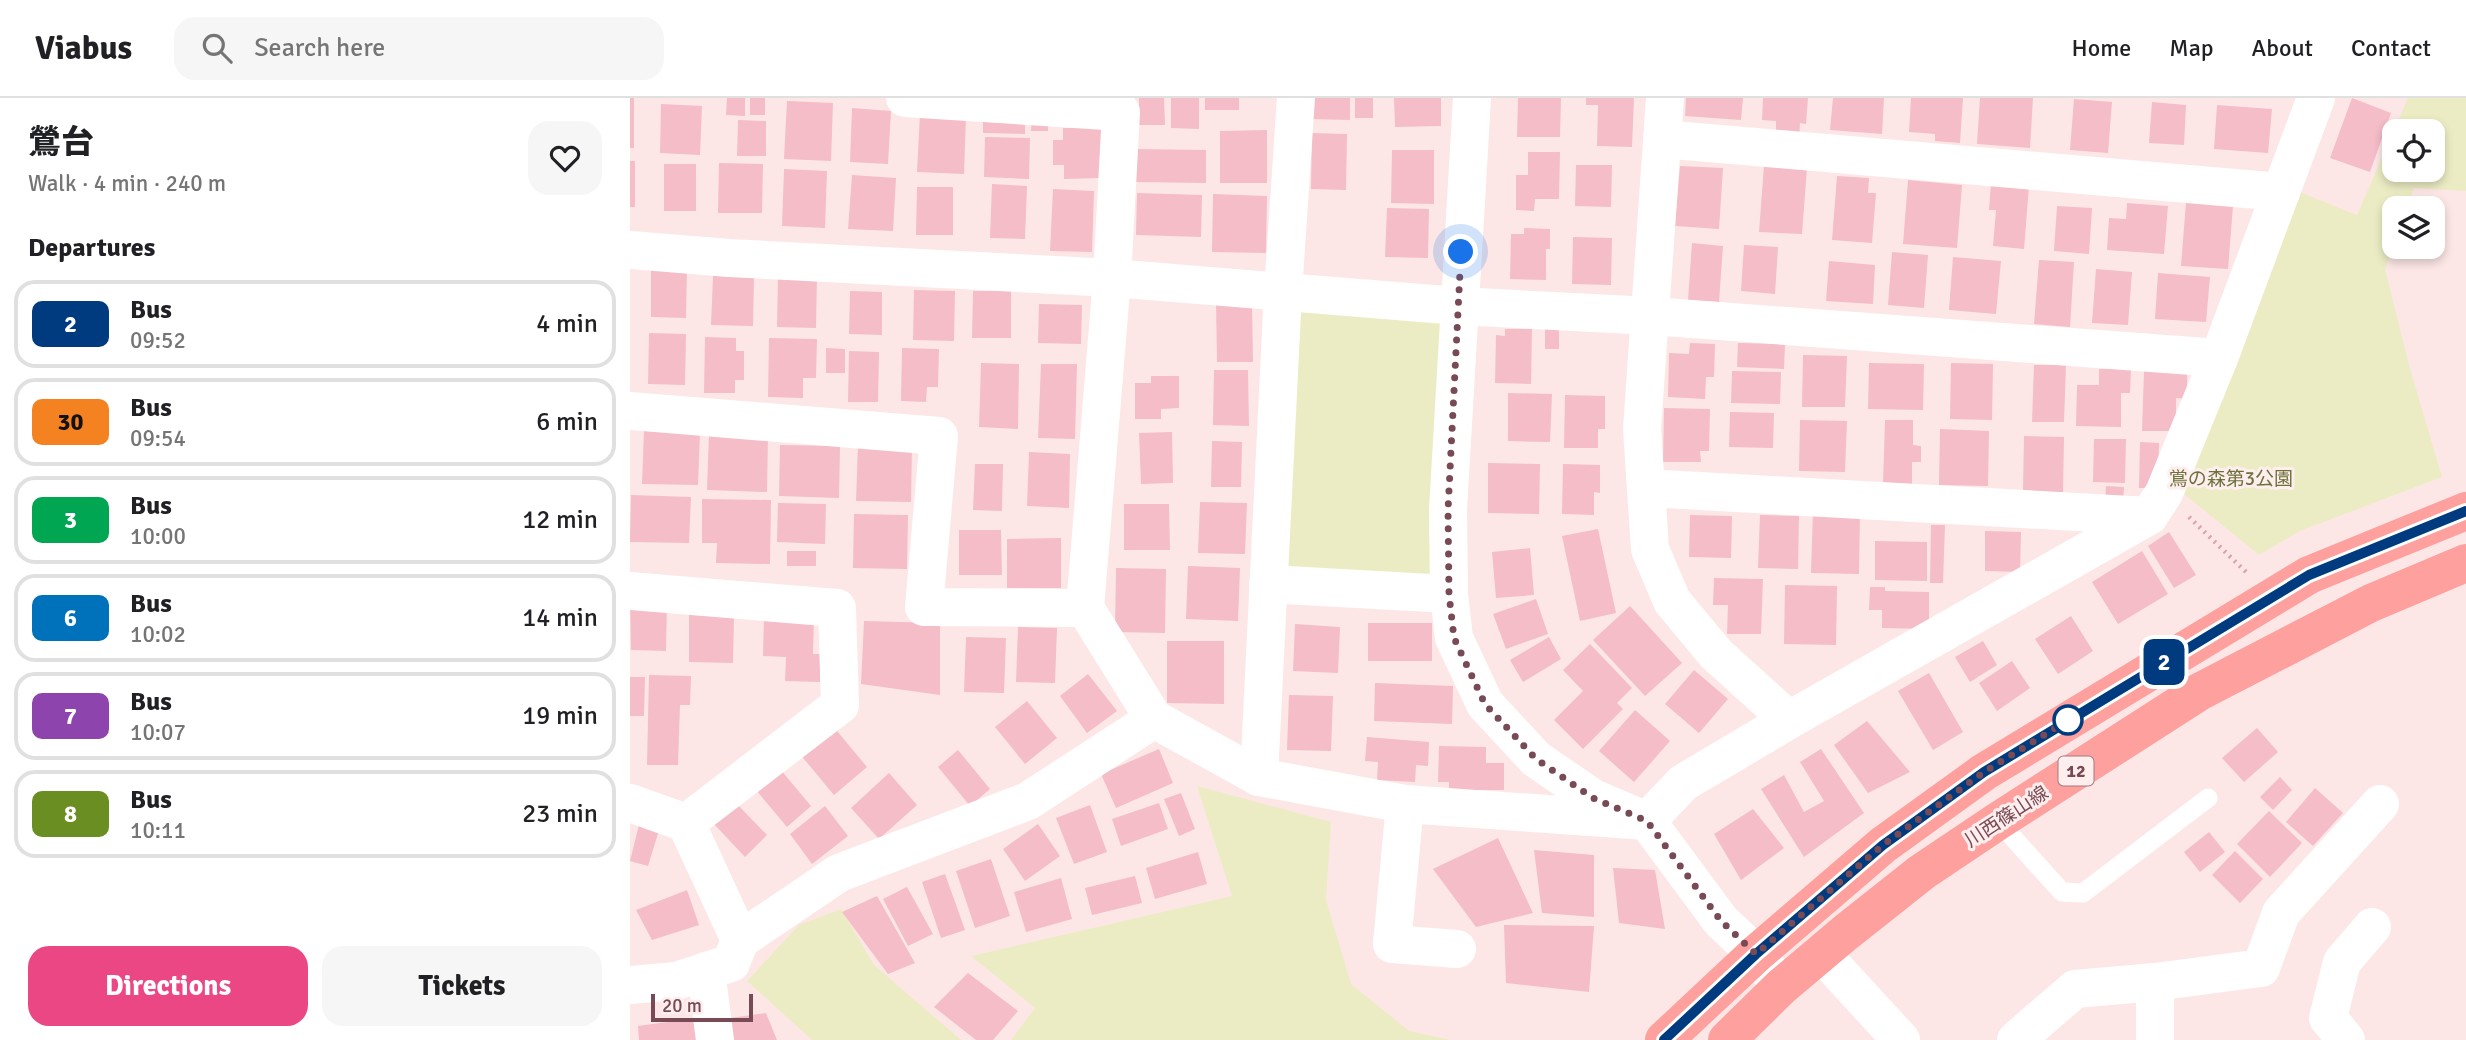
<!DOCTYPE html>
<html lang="en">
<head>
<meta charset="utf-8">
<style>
	body { margin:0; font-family:Signika,"Noto Sans JP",sans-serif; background:#f6f6f6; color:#202124; height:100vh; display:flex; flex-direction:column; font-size:26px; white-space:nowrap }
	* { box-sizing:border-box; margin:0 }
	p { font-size:23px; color:#757577 }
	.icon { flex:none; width:38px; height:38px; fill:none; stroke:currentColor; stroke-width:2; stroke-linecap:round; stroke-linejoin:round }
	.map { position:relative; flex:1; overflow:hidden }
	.side { display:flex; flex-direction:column; background:#fff; width:630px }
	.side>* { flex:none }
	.badge { padding:0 14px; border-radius:10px; font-size:24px; line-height:46px }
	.buttons { position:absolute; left:1752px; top:21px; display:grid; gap:14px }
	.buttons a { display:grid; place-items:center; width:63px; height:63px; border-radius:14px; background:#fff; box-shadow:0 4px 10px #0003; font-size:35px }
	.scale { position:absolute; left:21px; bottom:18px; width:102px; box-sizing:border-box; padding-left:7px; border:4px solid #784a55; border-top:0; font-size:19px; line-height:24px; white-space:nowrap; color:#784a55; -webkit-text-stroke:5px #fee; paint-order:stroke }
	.you { position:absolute; width:35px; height:35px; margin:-18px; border:5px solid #fff; border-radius:50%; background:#1a73e8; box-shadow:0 0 0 10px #1a73e833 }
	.map>.badge { position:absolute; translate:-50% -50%; box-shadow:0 0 0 4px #fff }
	h2 { padding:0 28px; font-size:26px; line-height:63px }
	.round { display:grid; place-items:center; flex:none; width:74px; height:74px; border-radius:21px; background:#f6f6f6 }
	.headline { display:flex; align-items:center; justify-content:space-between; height:119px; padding:0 28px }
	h1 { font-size:33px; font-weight:800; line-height:52px }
	.primary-button { display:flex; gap:14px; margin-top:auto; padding:14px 28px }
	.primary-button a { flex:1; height:80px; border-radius:21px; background:#eb4785; color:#fff; font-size:28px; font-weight:800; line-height:80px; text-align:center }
	.primary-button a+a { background:#f6f6f6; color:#202124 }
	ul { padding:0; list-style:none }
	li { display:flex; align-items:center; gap:21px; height:88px; margin:0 14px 10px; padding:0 14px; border:4px solid #e0e0e0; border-radius:21px }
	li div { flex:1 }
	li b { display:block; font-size:26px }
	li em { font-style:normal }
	li .badge { min-width:77px; font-weight:700; text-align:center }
	header { display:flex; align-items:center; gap:42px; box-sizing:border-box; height:98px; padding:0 35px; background:#fff; border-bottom:2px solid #e0e0e0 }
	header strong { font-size:33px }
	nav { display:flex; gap:38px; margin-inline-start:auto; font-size:24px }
	.search { width:490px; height:63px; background:#f6f6f6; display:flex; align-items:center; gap:18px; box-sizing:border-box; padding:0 24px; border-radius:21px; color:#757577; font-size:26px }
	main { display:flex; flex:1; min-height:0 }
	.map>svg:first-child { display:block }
	.green { fill:#ececc4; fill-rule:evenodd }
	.building { fill:#f4bdc8 }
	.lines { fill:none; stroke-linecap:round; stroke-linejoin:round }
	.path { stroke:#d9a0ab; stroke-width:4.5; stroke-dasharray:2 5; stroke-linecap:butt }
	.service { stroke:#fff; stroke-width:19 }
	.minor { stroke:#fff; stroke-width:38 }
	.tertiary { stroke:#fff; stroke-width:38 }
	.primary { stroke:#fea09d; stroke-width:38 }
	.line-casing { stroke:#fff; stroke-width:16 }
	.line { stroke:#003b80; stroke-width:10 }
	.walk { stroke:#784a55; stroke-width:7; stroke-dasharray:0 12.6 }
	.stop-dot { fill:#fff; stroke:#003b80; stroke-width:3.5 }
	.labels { text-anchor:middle; stroke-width:6; stroke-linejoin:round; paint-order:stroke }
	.shield { fill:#fee; stroke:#a07b83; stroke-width:2 }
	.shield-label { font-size:18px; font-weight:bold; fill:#784a55 }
	.park-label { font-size:19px; fill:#6c723b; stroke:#fee }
	.street-label { font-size:19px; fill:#784a55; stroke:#fee }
</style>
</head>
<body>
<header>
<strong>Viabus</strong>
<div class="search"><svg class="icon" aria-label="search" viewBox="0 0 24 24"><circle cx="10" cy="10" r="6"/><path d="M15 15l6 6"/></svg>Search here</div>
<nav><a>Home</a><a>Map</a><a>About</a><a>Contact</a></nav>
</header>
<main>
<section class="side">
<div class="headline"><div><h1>鶯台</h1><p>Walk · 4 min · 240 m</p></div><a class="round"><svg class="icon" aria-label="heart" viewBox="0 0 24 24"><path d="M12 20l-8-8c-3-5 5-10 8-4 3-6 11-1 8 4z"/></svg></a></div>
<h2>Departures</h2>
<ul>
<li><span class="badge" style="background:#003b80;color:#fff">2</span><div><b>Bus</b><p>09:52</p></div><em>4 min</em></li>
<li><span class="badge" style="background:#f58220;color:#111">30</span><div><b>Bus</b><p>09:54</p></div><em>6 min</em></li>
<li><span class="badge" style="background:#00a651;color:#fff">3</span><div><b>Bus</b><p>10:00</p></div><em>12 min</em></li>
<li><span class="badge" style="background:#0072bc;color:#fff">6</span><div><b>Bus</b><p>10:02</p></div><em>14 min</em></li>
<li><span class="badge" style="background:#8e44ad;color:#fff">7</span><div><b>Bus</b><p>10:07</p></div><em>19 min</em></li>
<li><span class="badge" style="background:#6b8e23;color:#fff">8</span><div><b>Bus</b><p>10:11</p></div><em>23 min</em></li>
</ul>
<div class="primary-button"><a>Directions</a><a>Tickets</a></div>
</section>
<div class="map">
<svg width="1836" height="942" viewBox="0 0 1836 942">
	<rect width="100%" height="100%" fill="#fde7e6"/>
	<g class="green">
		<path d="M1778,0H1836V93L1784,90L1777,110H1764V146L1755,171L1779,267L1812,379L1670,433L1629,457L1554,396L1670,94L1727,117ZM1764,33H1802V72H1764Z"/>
		<path d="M653,194L828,208L819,496L638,486Z"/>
		<path d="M567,688L701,724L696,802L721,886L779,933L821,942H381L405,910L341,858L602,798Z"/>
		<path d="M211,811L244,867L331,942H182L117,883L169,827Z"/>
	</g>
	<g class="building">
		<rect x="0" y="0" width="4" height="50"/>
		<path d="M97,0H115V18L96,17Z"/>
		<rect x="120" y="0" width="15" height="17"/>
		<path d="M509,0H534L535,27H509Z"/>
		<path d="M541,0H569V31L541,30Z"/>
		<rect x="575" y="0" width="34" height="12"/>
		<path d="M678,0H720V22L677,21Z"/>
		<rect x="725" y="0" width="18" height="20"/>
		<path d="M764,0H811V28L765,29Z"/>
		<path d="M888,0H931L930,39H887Z"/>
		<path d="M956,0H1004L1002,49L967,48L968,7H956Z"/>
		<path d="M1056,0H1113L1111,22L1055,18Z"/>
		<path d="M1133,0H1178L1176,26L1170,25L1169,42L1146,40V23L1132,22Z"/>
		<path d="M1203,0H1254L1252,36L1200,32Z"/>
		<path d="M1281,0H1333L1330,45L1305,43V36L1279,34Z"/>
		<path d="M1350,0H1403L1400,50L1347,46Z"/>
		<path d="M1722,0L1761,15L1740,74L1700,60Z"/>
		<path d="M1444,1L1482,4L1478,55L1440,52Z"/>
		<path d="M157,3L203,5L201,63L154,61Z"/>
		<path d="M1522,4L1556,7L1554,47L1519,45Z"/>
		<path d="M31,6L72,8L70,57L30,55Z"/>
		<path d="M1587,7L1642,11L1638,55L1584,51Z"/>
		<path d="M222,10L261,13L258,66L220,64Z"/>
		<path d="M353,14L395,15V36L353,35Z"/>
		<path d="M290,16L336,17L334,76L287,74Z"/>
		<path d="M402,16H418V33H401Z"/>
		<path d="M108,22L136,23V58H107Z"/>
		<path d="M433,30H471L472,80L434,81V67H423V42H433Z"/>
		<path d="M637,32V85H590V33Z"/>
		<path d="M682,35L717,36L716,92L681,91Z"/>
		<path d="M355,39L400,40L399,81L354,79Z"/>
		<path d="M504,51L576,52V85L504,84Z"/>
		<path d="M762,52H804V106L761,105Z"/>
		<path d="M898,54H930L929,101H905L904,113L886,112V77H898Z"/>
		<rect x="0" y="63" width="5" height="46"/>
		<path d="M89,65L133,66L132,115H88Z"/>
		<rect x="34" y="66" width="32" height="47"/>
		<path d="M946,67H982L981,109L945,108Z"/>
		<path d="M1134,67L1177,70L1172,136L1129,134Z"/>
		<path d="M1050,68L1093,70L1089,131L1045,128Z"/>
		<path d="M154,71L197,73L195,130L152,128Z"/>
		<path d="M222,77L266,80L263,133L218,131Z"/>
		<path d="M1207,78L1239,80L1238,95H1246L1242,145L1202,142Z"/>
		<path d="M1278,82L1332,87L1327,150L1273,146Z"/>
		<path d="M1361,85L1399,88L1394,151L1363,148L1366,112H1359Z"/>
		<path d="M362,86L397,88L395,141L360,140Z"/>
		<path d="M287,89H323V137H286Z"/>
		<path d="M423,91L464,93L462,154L420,153Z"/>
		<path d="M507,95L572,97L571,139L506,137Z"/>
		<path d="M583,96L637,98L636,155L582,154Z"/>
		<path d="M1556,104L1603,108L1598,171L1551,168Z"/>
		<path d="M1497,105L1538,108L1534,156L1477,152L1479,120L1496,121Z"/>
		<path d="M1427,108L1462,110L1459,156L1424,153Z"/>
		<path d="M757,110L799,111L798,160L755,159Z"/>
		<path d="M894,130L920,131V151H916V182L880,181L881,136H894Z"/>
		<path d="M943,139L982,140L981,187L942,186Z"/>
		<path d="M1062,145L1093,148L1089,204L1058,202Z"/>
		<path d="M1114,147L1148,149L1145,196L1111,193Z"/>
		<path d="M1262,154L1298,157L1294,210L1258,207Z"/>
		<path d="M1323,159L1371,163L1366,216L1319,212Z"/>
		<path d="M1409,162L1444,164L1440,229L1404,226Z"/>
		<path d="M1199,163L1245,167L1243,206L1196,203Z"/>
		<path d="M21,169L57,170L56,220L21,219Z"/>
		<path d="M1466,171L1502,174L1498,227L1462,225Z"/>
		<path d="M1528,175L1580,179L1576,224L1525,221Z"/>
		<path d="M148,177L187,178L186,230L147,229Z"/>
		<path d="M83,178L124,179L123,228L81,227Z"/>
		<path d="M284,192L325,193L324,243L283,242Z"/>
		<path d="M220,193L252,194V237L219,236Z"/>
		<path d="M343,193H381V240H342Z"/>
		<path d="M622,203L623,264H587L586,204Z"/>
		<path d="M409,206L452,207L451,246L408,245Z"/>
		<rect x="915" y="229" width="14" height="22"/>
		<path d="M875,231H902L901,286L865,285L866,237L875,238Z"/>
		<path d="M19,235L56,236L55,287L18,286Z"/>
		<path d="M75,239L106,240V253H114V282H105V295H74Z"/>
		<path d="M139,240L187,241L186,280H173V300L138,299Z"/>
		<path d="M1060,245L1085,246L1084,279H1076L1075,301L1038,299L1039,255L1059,256Z"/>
		<path d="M1108,245L1155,246L1154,271L1107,269Z"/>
		<path d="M196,250L215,251V275H196Z"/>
		<path d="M272,250L309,251L308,289H297L296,304L271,303Z"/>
		<path d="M219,253L249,254L248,304H218Z"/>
		<path d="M1173,257L1217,258L1215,309H1172Z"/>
		<path d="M351,265L389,266L388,331L349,329Z"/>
		<path d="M1239,265L1294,266L1293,312L1238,311Z"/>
		<path d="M1321,265L1363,266L1362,322L1320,321Z"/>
		<path d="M411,266H447L445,341L408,340Z"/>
		<path d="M1404,267H1436L1434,324H1402Z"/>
		<path d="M1469,271H1501L1500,295H1491V329L1446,328L1447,287H1469Z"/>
		<path d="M584,272H618L619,328L583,327Z"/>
		<path d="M1102,273L1151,274L1150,306L1101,305Z"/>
		<path d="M1514,273L1557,274V301L1546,300V333H1512Z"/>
		<path d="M521,278H549V310L531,311V321H505V285H521Z"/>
		<path d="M878,295L922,296L920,344L878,343Z"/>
		<path d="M935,297L975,298V331H968V350H934Z"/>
		<path d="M1034,310L1080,311L1079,353H1070L1071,364H1033Z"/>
		<path d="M1100,314L1144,315L1143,350L1099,349Z"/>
		<path d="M1170,322L1217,323L1215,374L1169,373Z"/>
		<path d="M1255,322H1283V347L1291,348V364H1282V387L1253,386Z"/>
		<path d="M1310,331L1359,333L1358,388L1309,387Z"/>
		<path d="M14,333L70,334L68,387L12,386Z"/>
		<path d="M542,334L543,385L511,386L509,335Z"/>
		<path d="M79,336L138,338L137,394L77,392Z"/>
		<path d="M1394,338L1434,339L1433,395L1393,394Z"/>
		<path d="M1464,341H1496L1495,385L1463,384Z"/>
		<path d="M582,343L612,344L611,389H581Z"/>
		<path d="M1510,344L1529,345L1528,390H1509Z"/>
		<path d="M228,345L282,347L281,404L226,403Z"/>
		<path d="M150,347L210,348L209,400L149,398Z"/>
		<path d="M399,354L440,356L439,410L397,408Z"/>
		<path d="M858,365L910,366L909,416L858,415Z"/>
		<path d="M345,366H373L372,413L343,412Z"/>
		<path d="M933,366L970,367V395L964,394V417L932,416Z"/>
		<path d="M1476,388L1494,389L1493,404H1475Z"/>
		<path d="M1,397L61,399L59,445L0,444Z"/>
		<path d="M72,401L141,402L140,466L86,465L87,445H72Z"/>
		<path d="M570,404L617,405L615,456L568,455Z"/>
		<path d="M148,405L196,406L195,446L147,444Z"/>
		<path d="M494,406H539L540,452H494Z"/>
		<path d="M1183,412L1230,414L1229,476L1181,475Z"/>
		<path d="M224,416L278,417L277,471L223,470Z"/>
		<path d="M1060,417L1102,418L1101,460L1059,459Z"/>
		<path d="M1130,417L1169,418L1168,471L1128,470Z"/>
		<path d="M1301,427H1315L1313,485H1300Z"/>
		<path d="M968,431L986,515L950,523L932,438Z"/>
		<path d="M329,432H371L372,477H329Z"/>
		<path d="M1355,433L1391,434L1390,474L1355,473Z"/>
		<path d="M1539,434L1566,477L1544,490L1518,448Z"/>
		<path d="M431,440V490H377V441Z"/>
		<path d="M1245,443L1297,444V483L1245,482Z"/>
		<path d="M900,450L904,497L866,500L862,454Z"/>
		<rect x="157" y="453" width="29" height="15"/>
		<path d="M1512,453L1538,496L1488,526L1462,484Z"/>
		<path d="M558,468L610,470L608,523L556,521Z"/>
		<path d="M486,470L536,471L535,535L485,534Z"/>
		<path d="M1084,480L1133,481L1131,536H1097L1098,507H1083Z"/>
		<path d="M1155,487L1207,488L1206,547L1154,546Z"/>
		<path d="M1240,489H1255V493L1299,494V531L1252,530V512H1239Z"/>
		<path d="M0,501H37L36,553L1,552Z"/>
		<path d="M906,501L918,536L876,551L863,516Z"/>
		<path d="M1000,508L1052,565L1015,598L963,542Z"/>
		<path d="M59,517L104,518L103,565L59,564Z"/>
		<path d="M134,518L184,519L183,556H191L190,584L155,583L156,559L133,558Z"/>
		<path d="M1441,518L1463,553L1428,576L1405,541Z"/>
		<path d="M234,523L310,525V597L231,586Z"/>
		<rect x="738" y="525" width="64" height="38"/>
		<path d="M665,526L710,529L708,575L663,573Z"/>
		<path d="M388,529L427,530L425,585L386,584Z"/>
		<path d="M336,539L376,540L374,595L334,594Z"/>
		<path d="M919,539L931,561L893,584L880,562Z"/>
		<path d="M537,543H594V606L537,605Z"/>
		<path d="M1353,543L1367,567L1340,584L1325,559Z"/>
		<path d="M960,546L1002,590L987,605L993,611L953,651L924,622L953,593L933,572Z"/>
		<path d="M1382,563L1400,590L1367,613L1349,585Z"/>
		<path d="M1064,572L1098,601L1069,635L1035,606Z"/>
		<path d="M1299,575L1333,634L1303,652L1268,593Z"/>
		<path d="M458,576L487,613L457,635L430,598Z"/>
		<path d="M19,577L61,578L60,607H50L48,667H17Z"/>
		<path d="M0,579H15L14,618H0Z"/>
		<path d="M745,585L823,588L822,626L744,623Z"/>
		<path d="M659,597L703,598L701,653L657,652Z"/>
		<path d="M397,603L427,640L395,666L365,629Z"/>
		<path d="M1005,612L1040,643L1004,684L969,653Z"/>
		<path d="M1237,623L1280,674L1238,695L1204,647Z"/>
		<path d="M202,627L237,669L204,697L169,655Z"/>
		<path d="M1627,630L1648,654L1614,684L1592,660Z"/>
		<path d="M737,639L799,644L798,668L786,667L785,684L747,682L748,664L735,663Z"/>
		<path d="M809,648L856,649V665H874V692H819V684H808Z"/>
		<path d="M529,651L543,685L486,710L471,676Z"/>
		<path d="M1191,651L1234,715L1174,759L1131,691L1154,677L1174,714L1194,703L1170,664Z"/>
		<path d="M328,652L360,691L340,708L308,669Z"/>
		<path d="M145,665L181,708L157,729L121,686Z"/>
		<path d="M259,675L287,707L249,741L221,710Z"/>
		<path d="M1650,679L1662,692L1643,712L1630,699Z"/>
		<path d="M1685,690L1713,715L1683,748L1656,724Z"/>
		<path d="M551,695L565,731L549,738L534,701Z"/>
		<path d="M105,704L137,737L115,759L83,725Z"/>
		<path d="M529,705L538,731L491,748L482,721Z"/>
		<path d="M460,707L477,754L444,766L426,720Z"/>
		<path d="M195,708L218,738L182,766L160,736Z"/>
		<path d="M1123,711L1154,750L1111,782L1084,736Z"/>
		<path d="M1639,713L1672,745L1640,779L1607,746Z"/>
		<path d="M10,723L30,729L18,768L0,763Z"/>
		<path d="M408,726L430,758L395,783L373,751Z"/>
		<path d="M1579,734L1595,754L1570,774L1554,754Z"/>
		<path d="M868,740L903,815L846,829L803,771Z"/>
		<path d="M904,752L964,757V819L912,815Z"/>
		<path d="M1605,753L1633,781L1610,805L1582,777Z"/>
		<path d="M568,754L577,786L525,801L516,770Z"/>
		<path d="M361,761L380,818L345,830L326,773Z"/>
		<path d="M983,770L1025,772L1035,831L989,825Z"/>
		<path d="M315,776L335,832L311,840L292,784Z"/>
		<path d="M505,778L512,805L462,817L455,790Z"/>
		<path d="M431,780L442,821L396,834L384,794Z"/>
		<path d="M277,789L303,836L278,848L253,801Z"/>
		<path d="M57,792L69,827L22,842L6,812Z"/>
		<path d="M247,798L285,865L258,876L212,814Z"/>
		<path d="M874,827L964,828L959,894L876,885Z"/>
		<path d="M338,875L388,913L363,942H346L304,909Z"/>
		<path d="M136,915L147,942H96L93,921Z"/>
		<path d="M74,919L77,942H9L8,928Z"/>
	</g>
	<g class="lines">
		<path class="path" d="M1559,419L1616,474"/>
		<path class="service" d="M1368,723L1432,794L1453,795L1578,700"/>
		<g class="minor">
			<path d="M275,0L491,14L482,180L455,510L524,621L629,679L775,706L1017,723L1053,685L1159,622L1519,418L1534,395L1589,260L1686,0"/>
			<path d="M1035,0L1012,331L1020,451L1042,503L1086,556L1159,622"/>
			<path d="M1032,41L1651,94"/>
			<path d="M0,152L99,160L482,180L828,208L1021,218L1589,260"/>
			<path d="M0,313L309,338L294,509L455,510"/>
			<path d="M1016,390L1519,418"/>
			<path d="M638,486L819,496"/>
			<path d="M0,493L207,510L210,607L56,725"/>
			<path d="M629,679L653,194L666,0"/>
			<path d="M0,705L56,725L110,842L209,775L398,703L524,621"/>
			<path d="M775,706L762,846L827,851"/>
			<path d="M1191,855L1271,942"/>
			<path d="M76,873L85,942"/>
			<path d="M1525,884V942"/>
			<path d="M0,887L46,883L101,865L110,842"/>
			<path d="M1386,942L1445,891L1525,884L1631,870L1651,815L1750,706"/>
			<path d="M1716,942L1698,920L1712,864L1742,829"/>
		</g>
		<path class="tertiary" d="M842,0L818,412L819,496L824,540L855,606L906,661L963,700L1017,723L1091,823L1126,856L1147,883"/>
		<g class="primary">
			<path d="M1034,942L1126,856L1253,747L1354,674L1679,477L1836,413"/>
			<path d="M1097,942L1151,889L1215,835L1292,774L1368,723L1569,594L1741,505L1836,465"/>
		</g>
	</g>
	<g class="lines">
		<defs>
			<path id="line" d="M1034,942L1126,856L1253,747L1354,674L1679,477L1836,413"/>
		</defs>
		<use href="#line" class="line-casing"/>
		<use href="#line" class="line"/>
		<path class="walk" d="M831,154L818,412L819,496L824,540L855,606L906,661L963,700L1017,723L1091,823L1126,856L1253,747L1354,674L1440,621L1438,622"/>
	</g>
	<circle class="stop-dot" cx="1438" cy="622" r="14"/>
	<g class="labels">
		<rect class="shield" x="1428.5" y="658.5" width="35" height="29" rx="5"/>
		<g class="shield-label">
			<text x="1446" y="679">12</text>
		</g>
		<g class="park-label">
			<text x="1601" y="387">鴬の森第3公園</text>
		</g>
		<g class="street-label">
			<text transform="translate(1376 718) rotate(-33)" y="7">川西篠山線</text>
		</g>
	</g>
</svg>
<div class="buttons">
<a><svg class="icon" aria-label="locate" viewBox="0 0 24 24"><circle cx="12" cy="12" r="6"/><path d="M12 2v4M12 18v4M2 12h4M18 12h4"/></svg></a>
<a><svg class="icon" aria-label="layers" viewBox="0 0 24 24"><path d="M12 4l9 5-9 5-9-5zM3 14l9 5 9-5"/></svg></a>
</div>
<div class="scale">20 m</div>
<div class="you" style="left:831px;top:154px"></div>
<b class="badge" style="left:1534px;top:564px;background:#003b80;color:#fff">2</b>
</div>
</main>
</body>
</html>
